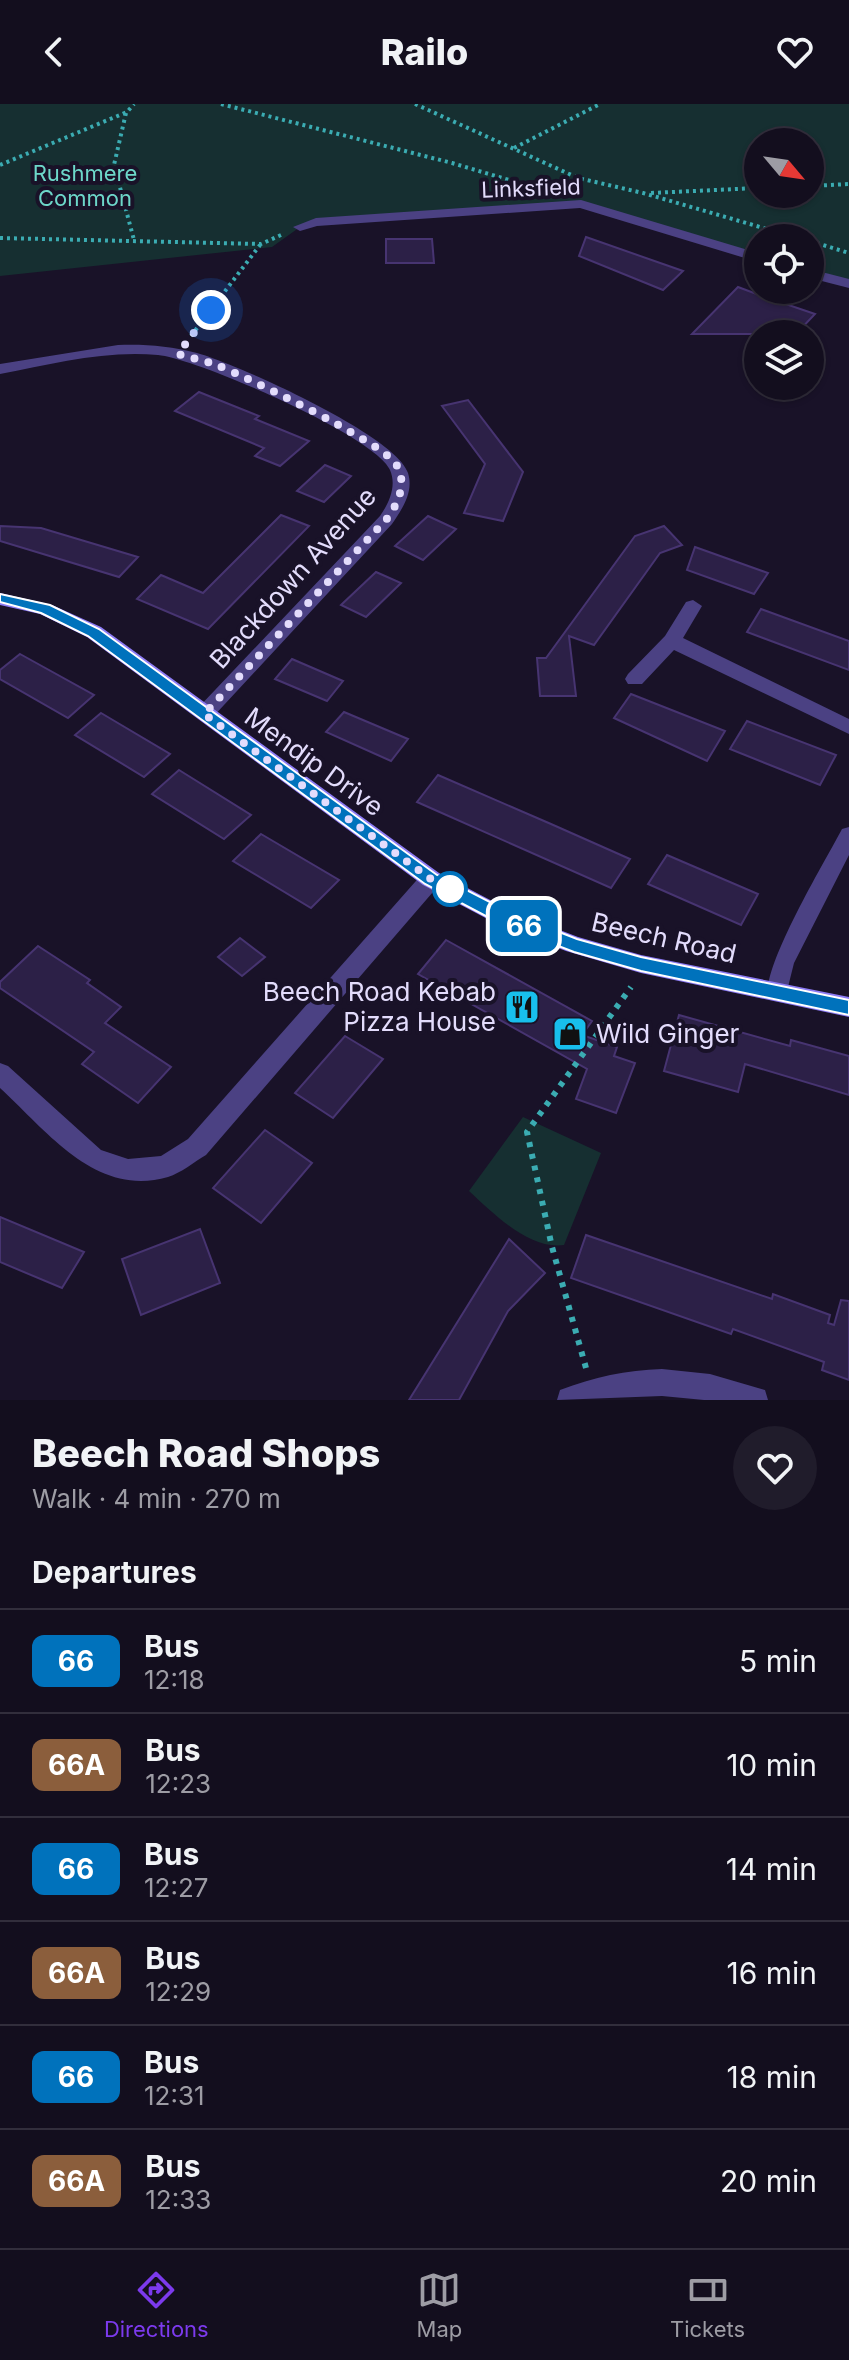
<!DOCTYPE html>
<html lang="en">
<head>
<meta charset="utf-8">
<style>
	body { margin:0; font-family:Inter,sans-serif; background:#201c2b; color:#f1f3f6; height:100vh; display:flex; flex-direction:column; font-size:30px; white-space:nowrap }
	* { box-sizing:border-box; margin:0 }
	p { font-size:26px; color:#9d9ca4 }
	.icon { flex:none; width:44px; height:44px; fill:none; stroke:currentColor; stroke-width:2; stroke-linecap:round; stroke-linejoin:round }
	.map { position:relative; height:1296px; overflow:hidden }
	.side { display:flex; flex-direction:column; background:#130e1e; flex:1 }
	.side>* { flex:none }
	.badge { padding:0 16px; border-radius:12px; font-size:28px; line-height:52px }
	.needle { width:52px; rotate:119deg }
	.fabs { position:absolute; left:744px; top:24px; display:grid; gap:16px }
	.fabs a { display:grid; place-items:center; width:80px; height:80px; border-radius:50%; background:#130e1e; box-shadow:0 2px 6px #0004,0 0 0 2px #322e3c; font-size:40px }
	.you { position:absolute; width:40px; height:40px; margin:-20px; border:6px solid #fff; border-radius:50%; background:#1a73e8; box-shadow:0 0 0 12px #1a73e833 }
	.map>.badge { position:absolute; translate:-50% -50%; box-shadow:0 0 0 4px #fff }
	h2 { padding:0 32px; font-size:30px; line-height:72px }
	.round { display:grid; place-items:center; flex:none; width:84px; height:84px; border-radius:42px; background:#201c2b }
	.summary { display:flex; align-items:center; justify-content:space-between; height:136px; padding:0 32px }
	h1 { font-size:38px; font-weight:800; line-height:60px }
	ul { padding:0; list-style:none }
	li { display:flex; align-items:center; gap:24px; height:104px; padding:0 32px; border-top:2px solid #322e3c }
	li div { flex:1 }
	li b { display:block; font-size:30px }
	li em { font-style:normal }
	li .badge { min-width:88px; font-weight:700; text-align:center }
	header { display:flex; justify-content:space-between; align-items:center; height:104px; padding:0 32px; background:#130e1e; font-size:36px; font-weight:800 }
	.tabs { display:flex; justify-content:space-around; align-items:center; height:112px; border-top:2px solid #322e3c; background:#130e1e; font-size:22px; color:#9d9ca4 }
	.tabs a { display:grid; justify-items:center; gap:4px }
	.tabs .current { color:#7c3aed }
	.map>svg:first-child { display:block }
	.green { fill:#162f31; fill-rule:evenodd }
	.building { fill:#2c2047; stroke:#473471; stroke-width:2 }
	.lines { fill:none; stroke-linecap:round; stroke-linejoin:round }
	.path-far1 { stroke:#3bacb2; stroke-width:4; stroke-dasharray:3 4; stroke-linecap:butt }
	.path { stroke:#3bacb2; stroke-width:6; stroke-dasharray:5 7; stroke-linecap:butt }
	.street { fill:#4b4183; fill-rule:evenodd }
	.secondary { fill:#8c7bf4; fill-rule:evenodd }
	.line { fill:#0072bc; stroke:#fff; stroke-width:2 }
	.walk { stroke:#e3dcfc; stroke-width:8; stroke-dasharray:0 14.4 }
	.stop-dot { fill:#fff; stroke:#0072bc; stroke-width:4 }
	.labels { text-anchor:middle; stroke-width:8; stroke-linejoin:round; paint-order:stroke }
	.far-park-label { font-size:22px; fill:#6dd7c9; stroke:#191228 }
	.far-street-label { font-size:22px; fill:#e3dcfc; stroke:#191228 }
	.street-label { font-size:26px; fill:#e3dcfc; stroke:#191228 }
	.poi-label { font-size:26px; fill:#e3dcfc; stroke:#191228; text-anchor:end }
</style>
</head>
<body>
<header><svg class="icon" aria-label="back" viewBox="0 0 24 24"><path d="M15 5l-7 7 7 7"/></svg>Railo<svg class="icon" aria-label="heart" viewBox="0 0 24 24"><path d="M12 20l-8-8c-3-5 5-10 8-4 3-6 11-1 8 4z"/></svg></header>
<div class="map">
<svg width="849" height="1296" viewBox="0 0 849 1296">
	<rect width="100%" height="100%" fill="#191228"/>
	<g class="green">
		<path d="M0,0H849V180L810,169V134H758V154L580,100L300,123L272,143L0,172ZM758,38H810V90H758Z"/>
		<path d="M523,1013L601,1049L564,1141C529,1146 493,1109 469,1087Z"/>
	</g>
	<g class="building">
		<path d="M586,133L683,167L663,186L579,152Z"/>
		<path d="M386,135H432L434,159H386Z"/>
		<path d="M738,183L762,192L815,210L796,230H692Z"/>
		<path d="M199,288L259,312L255,315L309,337L280,362L255,352L264,344L175,307Z"/>
		<path d="M468,296L523,368L503,417L464,409L485,360L442,302Z"/>
		<path d="M325,361L351,372L324,398L297,387Z"/>
		<path d="M281,411L309,422L208,525L137,495L161,471L203,489Z"/>
		<path d="M428,412L456,425L423,456L395,442Z"/>
		<path d="M0,422L41,424L138,453L119,473L0,437Z"/>
		<path d="M664,422L682,441L660,449L594,541L569,532L576,592H540L537,554H546L635,432Z"/>
		<path d="M695,443L768,469L754,490L687,466Z"/>
		<path d="M376,468L401,479L366,513L341,501Z"/>
		<path d="M761,505L849,537V566L747,528Z"/>
		<path d="M20,550L94,591L68,614L0,575V566Z"/>
		<path d="M292,555L343,577L327,597L275,575Z"/>
		<path d="M631,590L725,627L707,657L614,614Z"/>
		<path d="M344,608L408,635L391,657L326,628Z"/>
		<path d="M101,609L170,650L144,673L75,631Z"/>
		<path d="M747,617L836,651L820,681L730,645Z"/>
		<path d="M179,666L251,711L224,735L152,690Z"/>
		<path d="M438,671L551,720L630,755L611,784L417,698Z"/>
		<path d="M261,730L339,776L311,804L233,757Z"/>
		<path d="M667,751L758,790L741,821L648,780Z"/>
		<path d="M240,834L265,853L242,872L218,853Z"/>
		<path d="M446,836L592,917L582,931L617,943L614,952L635,959L616,1009L576,995L587,965L418,870Z"/>
		<path d="M38,842L90,876L87,879L121,903L105,919L171,963L138,999L82,960L94,948L0,884V878Z"/>
		<path d="M679,911L790,942L791,936L849,952V991L745,960L738,988L664,967Z"/>
		<path d="M345,932L383,955L333,1014L295,989Z"/>
		<path d="M265,1026L312,1059L261,1119L213,1084Z"/>
		<path d="M0,1113L84,1148L62,1184L0,1158Z"/>
		<path d="M200,1125L220,1179L141,1211L122,1155Z"/>
		<path d="M586,1131L772,1195L773,1190L830,1211L828,1219L834,1221L841,1196L849,1197V1276L822,1266L824,1258L733,1225L731,1230L571,1174Z"/>
		<path d="M509,1135L545,1169L508,1207L459,1296H409Z"/>
	</g>
	<g class="lines">
		<g class="path-far1">
			<path d="M221,0L452,59L529,82"/>
			<path d="M415,0L578,74L643,89L798,134"/>
			<path d="M126,9L114,61L134,136"/>
			<path d="M514,44L600,0"/>
			<path d="M0,61L127,8L134,0"/>
			<path d="M810,82L849,80"/>
			<path d="M651,89L758,84"/>
			<path d="M0,134L261,140L281,131"/>
			<path d="M810,137L849,149"/>
			<path d="M191,232L260,141"/>
		</g>
		<path class="path" d="M586,1264L552,1143L527,1028L631,883"/>
		<g class="street">
			<path d="M581,96L758,149V158L580,104L317,122L300,127L293,123L316,114Z"/>
			<path d="M810,165L849,175V184L810,174Z"/>
			<path d="M118,241C145,240 170,242 197,249C237,260 397,332 408,369C414,388 402,405 392,420L211,615L204,617L194,610L197,605L380,412C389,399 397,382 390,366C377,333 196,254 158,251C105,246 52,260 0,270V260Z"/>
			<path d="M693,496L702,502L683,534L849,615V630L674,546L642,580H628L625,575L628,570L665,532L686,498Z"/>
			<path d="M849,723V751L794,859L785,895L777,897L769,895C757,870 827,754 842,725Z"/>
			<path d="M431,767L439,769L442,775L439,781L206,1051C194,1058 181,1069 168,1073C96,1094 47,1027 0,984V959L8,962L101,1046L128,1055L161,1052L188,1035L423,769Z"/>
			<path d="M662,1265L710,1270L765,1286L768,1296H704L662,1292L557,1296L560,1286C594,1273 626,1266 662,1265Z"/>
		</g>
		<path class="secondary" d="M0,489L52,501L101,523L439,769L513,808L578,833L641,851L849,893V913L641,869L566,847L497,820L423,781L87,533L40,510L0,501Z"/>
	</g>
	<path class="line" d="M0,490L50,501L99,525L437,771L511,809L577,835L641,853L849,896V911L641,867L574,848L499,819L425,780L88,532L41,509L0,498Z"/>
	<g class="lines">
		<path class="walk" d="M211,206L178,250C192,254 206,257 219,262C247,273 384,340 396,360C408,379 398,400 386,416L204,610L431,775L456,788L450,785"/>
	</g>
	<defs>
		<symbol id="restaurant-square" viewBox="-11 -11 22 22"><rect x="-9" y="-9" width="18" height="18" rx="4" fill="#18bfec" stroke="#191228"/><path d="M-5-6h1v4h1v-4h1v4h1v-4h1v5L-1.5 .5V6h-2V.5L-5-1ZM5-6V6H3V1.5H1.5Q1.5-4 5-6Z" fill="#111"/></symbol>
		<symbol id="shop-square" viewBox="-11 -11 22 22"><rect x="-9" y="-9" width="18" height="18" rx="4" fill="#18bfec" stroke="#191228"/><path d="M-5-2.5h2.3a2.7 3.5 0 0 1 5.4 0H5L5.5 6h-11ZM-1.5-2.5h3a1.5 2.3 0 0 0-3 0Z" fill="#111"/></symbol>
	</defs>
	<g fill-rule="evenodd">
		<use href="#restaurant-square" x="502" y="883" width="40" height="40"/>
		<use href="#shop-square" x="550" y="910" width="40" height="40"/>
	</g>
	<circle class="stop-dot" cx="450" cy="785" r="16"/>
	<g class="labels">
		<g class="far-park-label">
			<text x="85" y="77">Rushmere<tspan x="85" dy="25">Common</tspan></text>
		</g>
		<g class="far-street-label">
			<text transform="translate(531 84) rotate(-2)" y="8">Linksfield</text>
		</g>
		<g class="street-label">
			<text transform="translate(293 474) rotate(-48)" y="9">Blackdown Avenue</text>
			<text transform="translate(314 658) rotate(36)" y="9">Mendip Drive</text>
			<text transform="translate(664 834) rotate(13)" y="9">Beech Road</text>
		</g>
		<g class="poi-label">
			<text x="496" y="897">Beech Road Kebab<tspan x="496" dy="30">Pizza House</tspan></text>
			<text x="596" y="939" text-anchor="start">Wild Ginger</text>
		</g>
	</g>
</svg>
<div class="fabs">
<a><svg class="needle" viewBox="-14 -14 28 28"><path d="M0-13l5 13h-10z" fill="#e53935"/><path d="M0 13l5-13h-10z" fill="#9d9ca4"/></svg></a>
<a><svg class="icon" aria-label="locate" viewBox="0 0 24 24"><circle cx="12" cy="12" r="6"/><path d="M12 2v4M12 18v4M2 12h4M18 12h4"/></svg></a>
<a><svg class="icon" aria-label="layers" viewBox="0 0 24 24"><path d="M12 4l9 5-9 5-9-5zM3 14l9 5 9-5"/></svg></a>
</div>
<div class="you" style="left:211px;top:206px"></div>
<b class="badge" style="left:524px;top:822px;background:#0072bc;color:#fff">66</b>
</div>
<section class="side">
<div class="summary"><div><h1>Beech Road Shops</h1><p>Walk · 4 min · 270 m</p></div><a class="round"><svg class="icon" aria-label="heart" viewBox="0 0 24 24"><path d="M12 20l-8-8c-3-5 5-10 8-4 3-6 11-1 8 4z"/></svg></a></div>
<h2>Departures</h2>
<ul>
<li><span class="badge" style="background:#0072bc;color:#fff">66</span><div><b>Bus</b><p>12:18</p></div><em>5 min</em></li>
<li><span class="badge" style="background:#8b5e3c;color:#fff">66A</span><div><b>Bus</b><p>12:23</p></div><em>10 min</em></li>
<li><span class="badge" style="background:#0072bc;color:#fff">66</span><div><b>Bus</b><p>12:27</p></div><em>14 min</em></li>
<li><span class="badge" style="background:#8b5e3c;color:#fff">66A</span><div><b>Bus</b><p>12:29</p></div><em>16 min</em></li>
<li><span class="badge" style="background:#0072bc;color:#fff">66</span><div><b>Bus</b><p>12:31</p></div><em>18 min</em></li>
<li><span class="badge" style="background:#8b5e3c;color:#fff">66A</span><div><b>Bus</b><p>12:33</p></div><em>20 min</em></li>
</ul>
</section>
<nav class="tabs">
<a class="current"><svg class="icon" aria-label="directions" viewBox="0 0 24 24"><path d="M12 3l9 9-9 9-9-9zM9 14v-3h6M13 9l2 2-2 2"/></svg>Directions</a>
<a><svg class="icon" aria-label="map" viewBox="0 0 24 24"><path d="M3 6l6-2 6 2 6-2v14l-6 2-6-2-6 2zM9 4v14M15 6v14"/></svg>Map</a>
<a><svg class="icon" aria-label="tickets" viewBox="0 0 24 24"><path d="M3 7h18v10H3zM15 7v10"/></svg>Tickets</a>
</nav>
</body>
</html>
